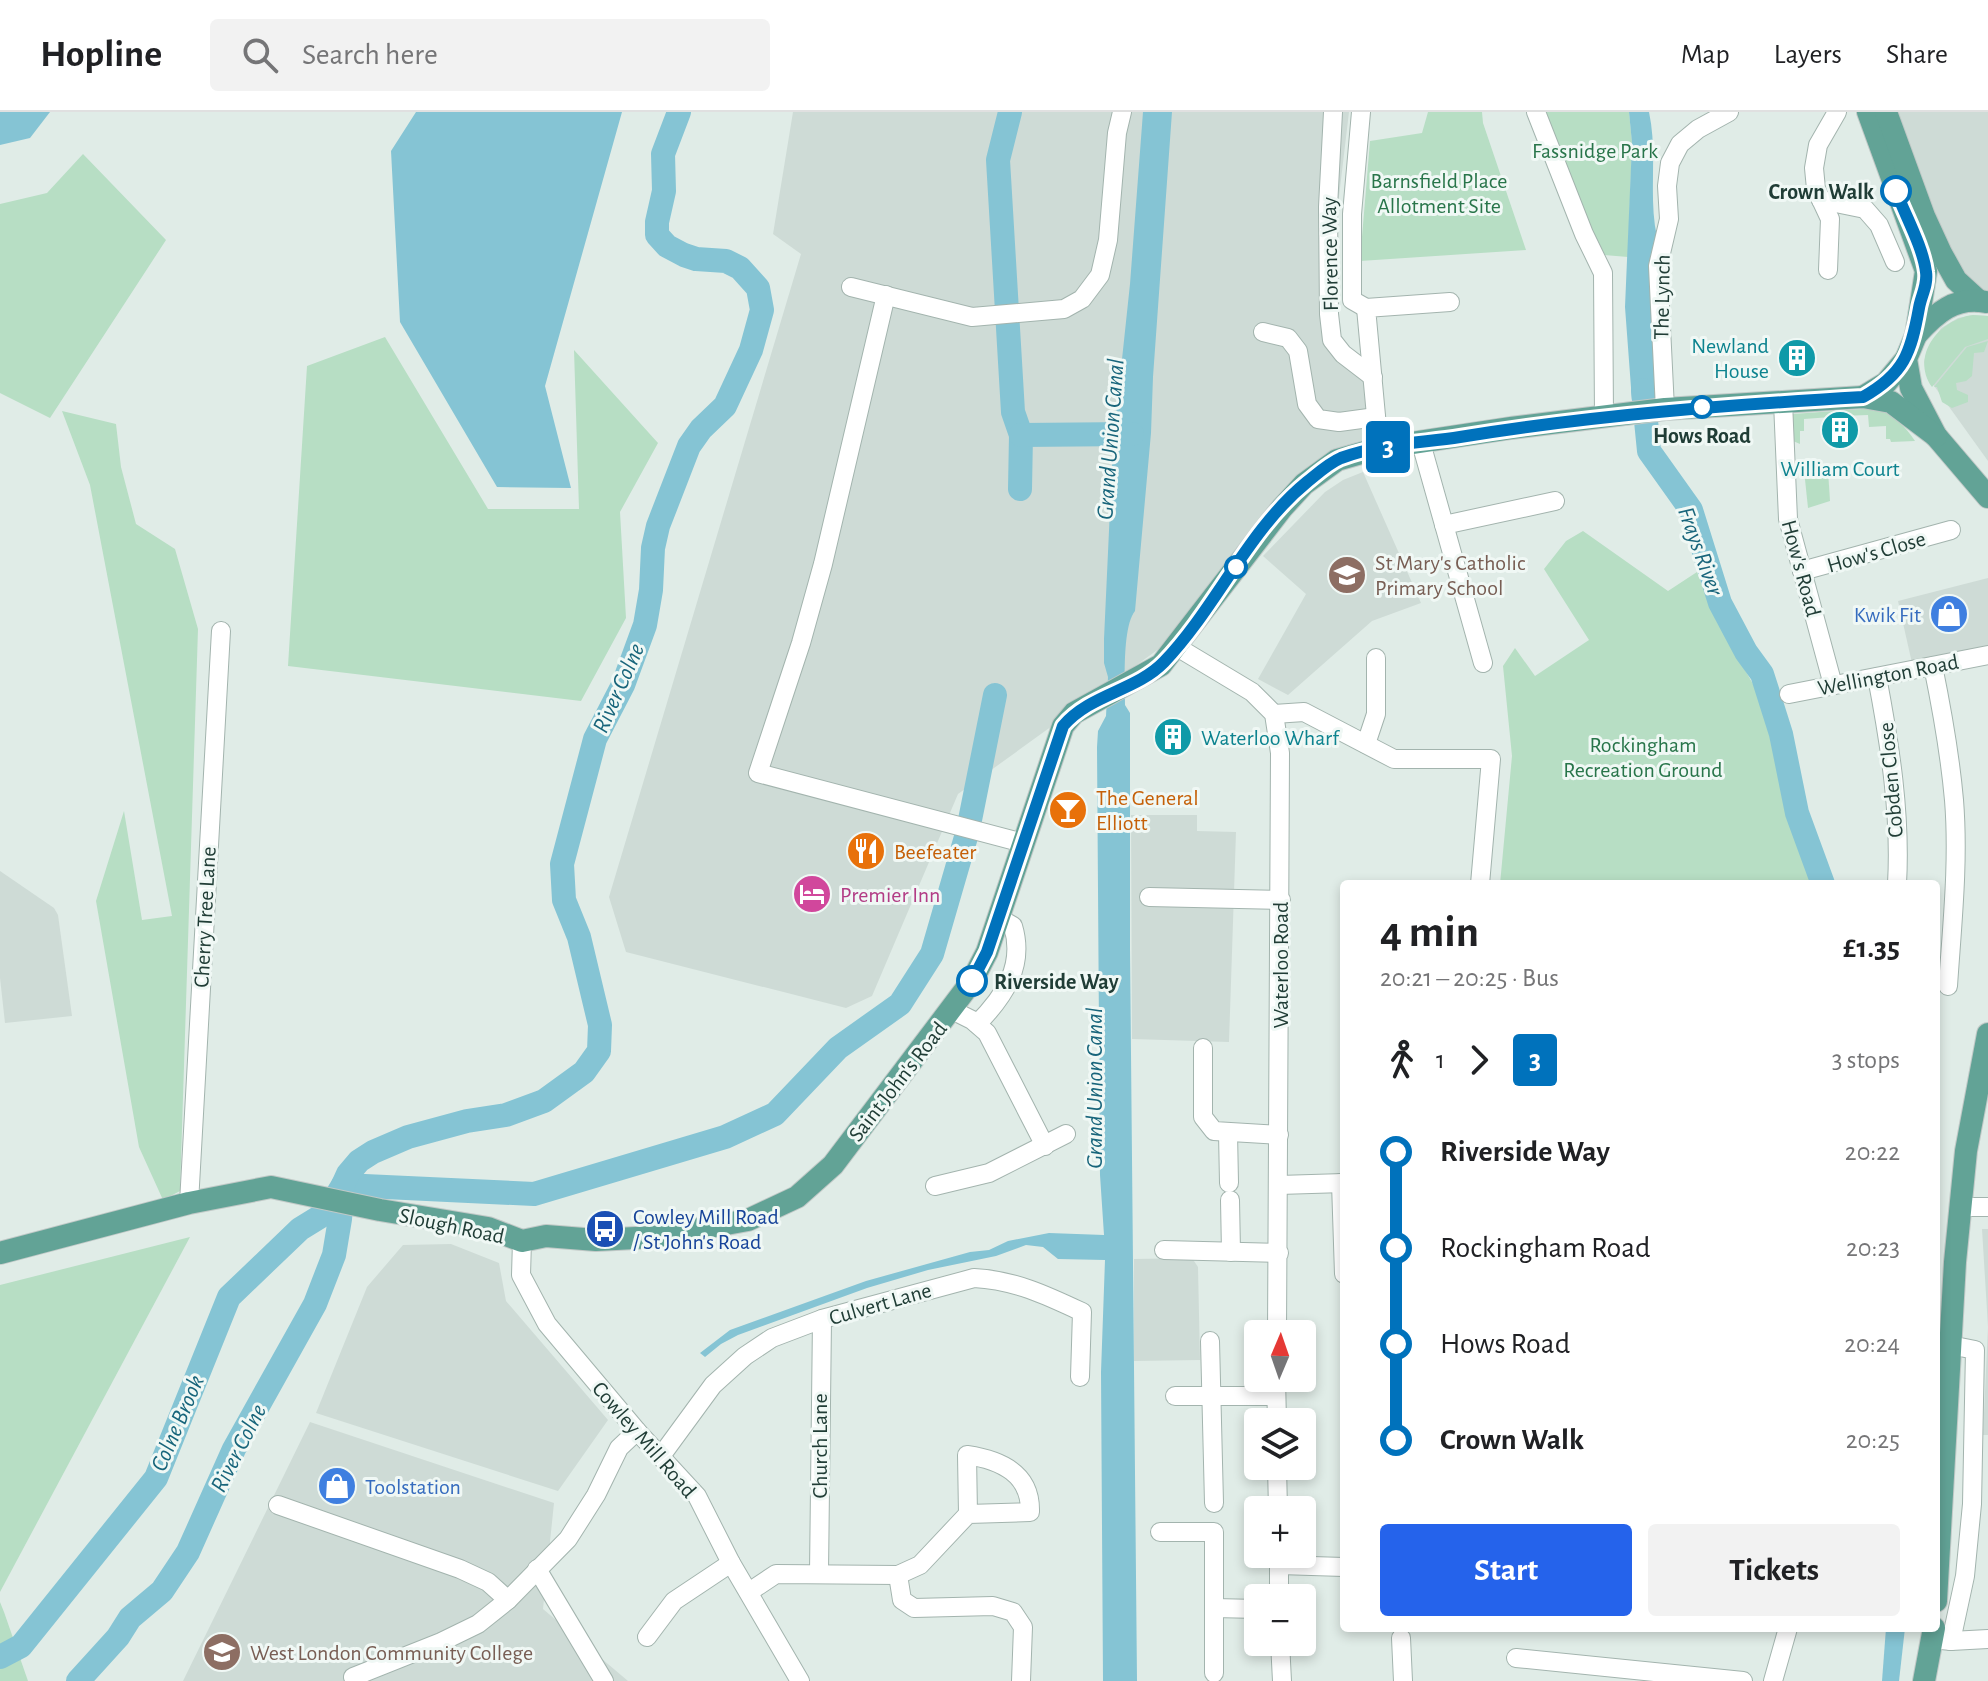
<!DOCTYPE html>
<html lang="en">
<head>
<meta charset="utf-8">
<style>
	body { margin:0; font-family:"Alegreya Sans",sans-serif; background:#f2f2f2; color:#202124; height:100vh; display:flex; flex-direction:column; font-size:30px; white-space:nowrap }
	* { box-sizing:border-box; margin:0 }
	p { font-size:26px; color:#757577 }
	.icon { flex:none; width:44px; height:44px; fill:none; stroke:currentColor; stroke-width:2; stroke-linecap:round; stroke-linejoin:round }
	.map { position:relative; flex:1; overflow:hidden }
	.details { position:absolute; left:1340px; top:768px; width:600px; height:752px; display:flex; flex-direction:column; background:#fff; border-radius:8px; box-shadow:0 4px 12px #0003 }
	.details>* { flex:none }
	.badge { padding:0 16px; border-radius:6px; font-size:28px; line-height:52px }
	.needle { width:52px; rotate:2deg }
	.fabs { position:absolute; left:1244px; top:1208px; display:grid; gap:16px }
	.fabs a { display:grid; place-items:center; width:72px; height:72px; border-radius:8px; background:#fff; box-shadow:0 4px 12px #0003; font-size:40px }
	.map>.badge { position:absolute; translate:-50% -50%; box-shadow:0 0 0 4px #fff }
	.legs { display:flex; align-items:center; gap:12px; height:88px; padding:0 40px; font-size:26px }
	.legs p { margin-inline-start:auto }
	.head { display:flex; align-items:center; justify-content:space-between; height:136px; padding:0 40px }
	h1 { font-size:44px; font-weight:600; line-height:60px }
	.button { display:flex; gap:16px; margin-top:auto; padding:16px 40px }
	.button a { flex:1; height:92px; border-radius:8px; background:#2563eb; color:#fff; font-size:32px; font-weight:600; line-height:92px; text-align:center }
	.button a+a { background:#f2f2f2; color:#202124 }
	ul { padding:0 40px; list-style:none }
	li { display:flex; align-items:center; gap:28px; height:96px; font-size:30px }
	li i { display:grid; place-items:center; width:12px; height:100%; margin:0 10px; background:currentColor }
	li i::after { content:''; width:20px; height:20px; margin:-10px; border:6px solid; border-radius:50%; background:#fff }
	li p { margin-inline-start:auto }
	li:first-child i { background:linear-gradient(#0000 50%,currentColor 0) }
	li:last-child i { background:linear-gradient(currentColor 50%,#0000 0) }
	header { display:flex; align-items:center; gap:48px; box-sizing:border-box; height:112px; padding:0 40px; background:#fff; border-bottom:2px solid #e0e0e0 }
	header strong { font-size:38px }
	nav { display:flex; gap:44px; margin-inline-start:auto; font-size:28px }
	.search { width:560px; height:72px; background:#f2f2f2; display:flex; align-items:center; gap:20px; box-sizing:border-box; padding:0 28px; border-radius:8px; color:#757577; font-size:30px }
	.map>svg:first-child { display:block }
	.built { fill:#cedbd6 }
	.green { fill:#b7dec4 }
	.water { fill:#85c4d4 }
	.lines { fill:none; stroke-linecap:round; stroke-linejoin:round }
	.river { stroke:#85c4d4; stroke-width:24 }
	.minor-casing { stroke:#a3b4ae; stroke-width:20 }
	.major-casing { stroke:#c1c9c7; stroke-width:24 }
	.minor { stroke:#fff; stroke-width:18 }
	.major { stroke:#62a396; stroke-width:22 }
	.line-1-casing { stroke:#fff; stroke-width:18 }
	.line-1 { stroke:#0072bc; stroke-width:12 }
	.stop-1-dot { fill:#fff; stroke:#0072bc; stroke-width:4 }
	.labels { text-anchor:middle; stroke-width:6; stroke-linejoin:round; paint-order:stroke }
	.park-label { font-size:22px; fill:#28754a; stroke:#f0f8f5 }
	.stop-label { font-size:22px; font-weight:bold; fill:#203d36; stroke:#f0f8f5; text-anchor:end }
	.street-label { font-size:22px; fill:#203d36; stroke:#f0f8f5 }
	.culture-label { font-size:22px; fill:#0d838f; stroke:#f0f8f5; text-anchor:end }
	.education-label { font-size:22px; fill:#785e54; stroke:#f0f8f5; text-anchor:start }
	.shop-label { font-size:22px; fill:#366cbe; stroke:#f0f8f5; text-anchor:end }
	.food-label { font-size:22px; fill:#c56008; stroke:#f0f8f5; text-anchor:start }
	.hotel-label { font-size:22px; fill:#b23c85; stroke:#f0f8f5; text-anchor:start }
	.transit-label { font-size:22px; fill:#164399; stroke:#f0f8f5; text-anchor:start }
	.water-label { font-size:24px; font-style:italic; fill:#18657b; stroke:#f0f8f5 }
</style>
</head>
<body>
<header>
<strong>Hopline</strong>
<div class="search"><svg class="icon" aria-label="search" viewBox="0 0 24 24"><circle cx="10" cy="10" r="6"/><path d="M15 15l6 6"/></svg>Search here</div>
<nav><a>Map</a><a>Layers</a><a>Share</a></nav>
</header>
<div class="map">
<svg width="1988" height="1569" viewBox="0 0 1988 1569">
	<rect width="100%" height="100%" fill="#e0ece7"/>
	<g class="built">
		<path d="M793,0H1349L1323,220L1371,276L1372,326L1356,330L1302,363L1167,531L958,682L872,884L846,896L626,840L609,785L801,142L773,122Z"/>
		<path d="M1888,0H1988V190L1956,165Z"/>
		<path d="M1973,203L1988,204V349L1927,264L1924,250L1927,238L1941,216L1958,206Z"/>
		<path d="M1363,360L1421,491L1372,509L1288,583L1258,567L1306,482L1263,444L1325,380L1343,368Z"/>
		<path d="M1988,466V546L1914,560L1898,489Z"/>
		<path d="M1131,703H1197V719L1236,720L1229,930L1132,927Z"/>
		<path d="M0,759L54,796L58,803L72,904L5,911L0,866Z"/>
		<path d="M1982,1117H1988V1323H1983L1988,1215Z"/>
		<path d="M451,1132L499,1151L506,1189L608,1308L558,1379L316,1301L367,1175L403,1133Z"/>
		<path d="M1192,1146L1198,1155L1200,1248L1134,1249V1147Z"/>
		<path d="M310,1310L554,1391L543,1497L628,1569H183Z"/>
	</g>
	<g class="green">
		<path d="M1428,0H1482L1483,11L1526,138L1360,149L1370,29L1422,21Z"/>
		<path d="M1535,0H1629L1632,30L1628,145L1592,142Z"/>
		<path d="M83,42L166,128L50,306L0,281V92L47,81Z"/>
		<path d="M1973,203L1988,204V227L1965,235L1932,275C1910,243 1940,207 1973,203Z"/>
		<path d="M385,225L488,397H579L574,238L658,331L620,400L626,506L581,589L288,554L307,254Z"/>
		<path d="M1988,229L1984,240L1974,241L1972,264L1966,269L1956,271L1957,278L1968,283V290L1952,296L1942,290L1937,275H1934L1967,235Z"/>
		<path d="M1876,296C1894,303 1905,314 1915,329L1891,330L1890,327H1886V314L1869,315L1868,303L1841,304L1842,317H1832L1831,305L1804,307V319H1800V332L1793,329L1791,307L1793,302Z"/>
		<path d="M62,299L116,312L121,355L136,412L175,437L198,517L180,1079L163,1088L139,1035L96,789L124,699L142,808L172,804L90,373Z"/>
		<path d="M1804,358H1828L1830,389L1808,396Z"/>
		<path d="M1583,419L1668,479L1697,460L1717,510L1760,584L1800,738L1812,772H1500L1512,644L1503,554L1515,536L1535,564L1589,528L1544,457L1566,429Z"/>
		<path d="M190,1125L0,1480V1173Z"/>
		<path d="M0,1490L4,1500L28,1569H0Z"/>
	</g>
	<g class="water">
		<path d="M0,0H50L30,26L0,33Z"/>
		<path d="M416,0H622L545,274L571,376L497,375L400,210L391,39Z"/>
		<path d="M1143,0H1172L1153,265L1151,321L1135,499C1122,515 1125,571 1125,593L1130,601V837L1137,1569H1103L1101,1260L1105,1148L1058,1147L1043,1135L1026,1133L996,1144L928,1158L867,1176L738,1223L721,1232L705,1245L700,1241L730,1218L866,1169L970,1140L989,1138L1008,1129L1049,1121L1104,1123L1100,1063L1097,635L1098,619L1106,604L1108,565L1104,551V527L1113,332L1130,172Z"/>
		<path d="M1629,0H1649C1658,41 1648,84 1657,125L1655,284L1651,287L1632,289L1625,195L1632,31Z"/>
		<path d="M1886,1516H1905L1899,1569H1882Z"/>
	</g>
	<g class="lines">
		<g class="river">
			<path d="M1010,0L998,48L1013,300L1021,323L1020,377"/>
			<path d="M1643,278L1649,339L1691,398L1720,491L1746,540L1762,562L1781,622L1797,701L1823,772"/>
			<path d="M1021,323L1132,322"/>
			<path d="M0,1545L21,1534L156,1366L229,1185L300,1117L326,1101L343,1073L534,1082L725,1025L775,1002L838,936L900,892L932,842L968,718L995,583"/>
			<path d="M78,1569L118,1525L130,1506L162,1479L188,1440L234,1337L315,1192L334,1143L340,1107L343,1073L348,1062L359,1049L373,1040L408,1025L467,1009L506,1003L544,989L584,960L599,939L600,913L579,825L564,788L562,752L595,627L623,573L645,513L651,478L653,436L658,414L689,334L701,317L725,294L751,238L762,198L758,176L740,156L726,149L696,147L684,143L667,134L657,123V110L664,79L663,42L679,0"/>
		</g>
		<defs>
			<g id="minor">
				<path d="M1333,0L1328,95L1329,202L1332,228L1343,242L1373,265"/>
				<path d="M1361,0L1352,102V188L1366,196"/>
				<path d="M1536,0L1584,122L1603,161L1604,305"/>
				<path d="M1821,88L1865,97L1879,113L1895,150"/>
				<path d="M1828,158L1830,107L1816,77L1814,56L1818,33L1837,0"/>
				<path d="M851,175L972,205L1064,197L1082,187L1100,163L1108,128L1117,21L1122,0"/>
				<path d="M886,183L823,452L801,531L758,661L1023,731"/>
				<path d="M1263,220L1288,226L1298,239L1307,292L1318,307L1339,310L1376,305"/>
				<path d="M1783,290L1788,407L1833,573"/>
				<path d="M1665,297L1658,154L1669,107L1667,74L1670,51L1680,32L1698,17L1729,0"/>
				<path d="M1421,331L1483,551"/>
				<path d="M1379,336L1366,196L1450,190"/>
				<path d="M1444,413L1555,389"/>
				<path d="M1802,459L1951,418"/>
				<path d="M1177,535L1252,580L1274,602L1280,641L1277,1222"/>
				<path d="M1933,554C1942,598 1950,643 1954,688C1959,750 1952,813 1948,874"/>
				<path d="M1877,565C1890,633 1901,703 1897,772"/>
				<path d="M1789,582L1988,543"/>
				<path d="M1274,602L1304,600L1394,647H1491L1480,772"/>
				<path d="M1366,632L1376,602V546"/>
				<path d="M1149,785L1281,788"/>
				<path d="M952,898L972,908L987,921L1045,1034"/>
				<path d="M977,912C1004,885 1025,854 1013,814L999,806"/>
				<path d="M1203,936V1005L1214,1019L1279,1023"/>
				<path d="M1228,1020L1229,1071"/>
				<path d="M1341,1071L1344,1162"/>
				<path d="M1279,1073L1344,1071"/>
				<path d="M935,1074L989,1061L1066,1022"/>
				<path d="M1230,1088L1231,1140"/>
				<path d="M189,1091L221,519"/>
				<path d="M1960,1095H1988"/>
				<path d="M522,1129L521,1163L547,1212L637,1319L697,1384L731,1451L800,1569"/>
				<path d="M1164,1138L1279,1141"/>
				<path d="M1210,1229L1214,1391"/>
				<path d="M1276,1266L1277,1310"/>
				<path d="M1175,1284H1276"/>
				<path d="M661,1344L713,1273L745,1244L772,1226L822,1207L974,1166C1014,1168 1046,1183 1082,1200L1080,1265"/>
				<path d="M1277,1354L1278,1398"/>
				<path d="M278,1393L460,1457L488,1470L508,1488"/>
				<path d="M1160,1420H1214V1561"/>
				<path d="M1279,1453L1344,1455"/>
				<path d="M537,1457L604,1569"/>
				<path d="M819,1461L822,1207"/>
				<path d="M898,1463L902,1488L914,1496L993,1494L1013,1500L1023,1515L1021,1569"/>
				<path d="M749,1480L776,1462L898,1463L920,1453L968,1402L967,1343C1001,1348 1031,1362 1030,1400L968,1402"/>
				<path d="M1279,1486V1442"/>
				<path d="M1214,1496L1258,1497"/>
				<path d="M647,1525L674,1489L731,1451"/>
				<path d="M1401,1526L1403,1569"/>
				<path d="M1932,1527L1951,1529L1965,1464L1972,1392L1975,1238L1950,1233"/>
				<path d="M1951,1529L1988,1527"/>
				<path d="M1280,1530L1282,1569"/>
				<path d="M1516,1546L1743,1569"/>
				<path d="M353,1565L441,1530L478,1512L508,1488L568,1427L596,1383L619,1336L637,1319"/>
				<path d="M1773,1569L1788,1516"/>
			</g>
			<g id="major">
				<path d="M1868,0L1926,159L1916,223L1906,247L1911,276L1936,324L1988,385"/>
				<path d="M1886,0L1924,104L1941,141L1956,168L1979,189"/>
				<path d="M1916,223C1936,201 1955,184 1986,190"/>
				<path d="M1863,285L1886,271L1906,247"/>
				<path d="M0,1141L189,1091L271,1075L380,1098L488,1116L522,1129L546,1124L596,1128L655,1125L748,1108L797,1085L833,1053L972,869L987,840L1063,614L1074,601L1161,553L1282,396L1304,372L1337,348L1379,336L1511,316L1665,297L1863,285L1891,290L1936,324"/>
				<path d="M1936,1489L1955,1150L1966,1039L1988,922"/>
				<path d="M1924,1569L1934,1516"/>
			</g>
		</defs>
		<use href="#minor" class="minor-casing"/>
		<use href="#major" class="major-casing"/>
		<use href="#minor" class="minor"/>
		<use href="#major" class="major"/>
	</g>
	<g class="lines">
		<defs>
			<path id="line-1" d="M972,869L987,840L1063,614C1090,582 1136,579 1164,550C1216,496 1248,418 1307,370C1317,362 1329,351 1341,346C1379,332 1421,331 1460,325C1594,303 1728,293 1863,285C1904,262 1911,241 1919,196C1921,184 1928,173 1926,160C1923,135 1905,103 1896,79"/>
		</defs>
		<use href="#line-1" class="line-1-casing"/>
		<use href="#line-1" class="line-1"/>
	</g>
	<defs>
		<symbol id="building-disc" viewBox="-11 -11 22 22"><circle r="9.5" fill="#0f9aa8" stroke="#f0f8f5"/><path d="M-4-6H4V6H1V3H-1V6H-4ZM-2.5-4.3h1.7v1.8h-1.7ZM.8-4.3h1.7v1.8H.8ZM-2.5-1h1.7V.8h-1.7ZM.8-1h1.7V.8H.8Z" fill="#fff"/></symbol>
		<symbol id="school-disc" viewBox="-11 -11 22 22"><circle r="9.5" fill="#8d6e63" stroke="#f0f8f5"/><path d="M0-5L7-2L0 1L-7-2ZM-4 1L0 2.5L4 1V4Q0 6-4 4Z" fill="#fff"/></symbol>
		<symbol id="shop-disc" viewBox="-11 -11 22 22"><circle r="9.5" fill="#3f7fe0" stroke="#f0f8f5"/><path d="M-5-2.5h2.3a2.7 3.5 0 0 1 5.4 0H5L5.5 6h-11ZM-1.5-2.5h3a1.5 2.3 0 0 0-3 0Z" fill="#fff"/></symbol>
		<symbol id="bar-disc" viewBox="-11 -11 22 22"><circle r="9.5" fill="#e8710a" stroke="#f0f8f5"/><path d="M-6-5H6L.8 .8V4.5H3.5V6h-7V4.5H-.8V.8Z" fill="#fff"/></symbol>
		<symbol id="restaurant-disc" viewBox="-11 -11 22 22"><circle r="9.5" fill="#e8710a" stroke="#f0f8f5"/><path d="M-5-6h1v4h1v-4h1v4h1v-4h1v5L-1.5 .5V6h-2V.5L-5-1ZM5-6V6H3V1.5H1.5Q1.5-4 5-6Z" fill="#fff"/></symbol>
		<symbol id="hotel-disc" viewBox="-11 -11 22 22"><circle r="9.5" fill="#d1479c" stroke="#f0f8f5"/><path d="M-6-4.5h1.5V1H6V5H4.5V3h-9V5H-6ZM-4 0a1.8 1.8 0 1 1 3.6 0ZM.5 0V-2.5h3Q6-2.5 6 0Z" fill="#fff"/></symbol>
		<symbol id="bus-disc" viewBox="-11 -11 22 22"><circle r="9.5" fill="#1a4fb4" stroke="#f0f8f5"/><path d="M-5-6H5V4H4V6H2V4H-2V6H-4V4H-5ZM-3.5-4V0h7V-4ZM-3.5 1.2v1.5H-2V1.2ZM2 1.2v1.5H3.5V1.2Z" fill="#fff"/></symbol>
	</defs>
	<g fill-rule="evenodd">
		<use href="#building-disc" x="1775" y="224" width="44" height="44"/>
		<use href="#building-disc" x="1818" y="296" width="44" height="44"/>
		<use href="#school-disc" x="1325" y="441" width="44" height="44"/>
		<use href="#shop-disc" x="1927" y="480" width="44" height="44"/>
		<use href="#building-disc" x="1151" y="603" width="44" height="44"/>
		<use href="#bar-disc" x="1046" y="676" width="44" height="44"/>
		<use href="#restaurant-disc" x="844" y="717" width="44" height="44"/>
		<use href="#hotel-disc" x="790" y="760" width="44" height="44"/>
		<use href="#bus-disc" x="583" y="1095" width="44" height="44"/>
		<use href="#shop-disc" x="315" y="1352" width="44" height="44"/>
		<use href="#school-disc" x="200" y="1518" width="44" height="44"/>
	</g>
	<g class="stop-1-dot">
		<circle cx="1896" cy="79" r="14"/>
		<circle cx="1702" cy="295" r="10"/>
		<circle cx="1236" cy="455" r="10"/>
		<circle cx="972" cy="869" r="14"/>
	</g>
	<g class="labels">
		<g class="park-label">
			<text x="1595" y="46">Fassnidge Park</text>
			<text x="1439" y="76">Barnsfield Place<tspan x="1439" dy="25">Allotment Site</tspan></text>
			<text x="1643" y="640">Rockingham<tspan x="1643" dy="25">Recreation Ground</tspan></text>
		</g>
		<g class="stop-label">
			<text x="1874" y="87">Crown Walk</text>
			<text x="1702" y="331" text-anchor="middle">Hows Road</text>
			<text x="994" y="877" text-anchor="start">Riverside Way</text>
		</g>
		<g class="street-label">
			<text transform="translate(1329 142) rotate(-91)" y="8">Florence Way</text>
			<text transform="translate(1661 185) rotate(-89)" y="8">The Lynch</text>
			<text transform="translate(1876 439) rotate(-16)" y="8">How's Close</text>
			<text transform="translate(1802 456) rotate(75)" y="8">How's Road</text>
			<text transform="translate(1888 562) rotate(-11)" y="8">Wellington Road</text>
			<text transform="translate(1890 668) rotate(-95)" y="8">Cobden Close</text>
			<text transform="translate(204 805) rotate(-87)" y="8">Cherry Tree Lane</text>
			<text transform="translate(1280 853) rotate(-90)" y="8">Waterloo Road</text>
			<text transform="translate(897 969) rotate(-52)" y="8">Saint John's Road</text>
			<text transform="translate(452 1113) rotate(12)" y="8">Slough Road</text>
			<text transform="translate(880 1191) rotate(-16)" y="8">Culvert Lane</text>
			<text transform="translate(645 1327) rotate(49)" y="8">Cowley Mill Road</text>
			<text transform="translate(819 1334) rotate(-90)" y="8">Church Lane</text>
		</g>
		<g class="culture-label">
			<text x="1769" y="241">Newland<tspan x="1769" dy="25">House</tspan></text>
			<text x="1840" y="364" text-anchor="middle">William Court</text>
			<text x="1201" y="633" text-anchor="start">Waterloo Wharf</text>
		</g>
		<g class="education-label">
			<text x="1375" y="458">St Mary's Catholic<tspan x="1375" dy="25">Primary School</tspan></text>
			<text x="250" y="1548">West London Community College</text>
		</g>
		<g class="shop-label">
			<text x="1921" y="510">Kwik Fit</text>
			<text x="365" y="1382" text-anchor="start">Toolstation</text>
		</g>
		<g class="food-label">
			<text x="1096" y="693">The General<tspan x="1096" dy="25">Elliott</tspan></text>
			<text x="894" y="747">Beefeater</text>
		</g>
		<g class="hotel-label">
			<text x="840" y="790">Premier Inn</text>
		</g>
		<g class="transit-label">
			<text x="633" y="1112">Cowley Mill Road<tspan x="633" dy="25">/ St John's Road</tspan></text>
		</g>
		<g class="water-label">
			<text transform="translate(1110 327) rotate(-86)" y="8">Grand Union Canal</text>
			<text transform="translate(1701 439) rotate(70)" y="8">Frays River</text>
			<text transform="translate(618 576) rotate(-66)" y="8">River Colne</text>
			<text transform="translate(1094 976) rotate(-90)" y="8">Grand Union Canal</text>
			<text transform="translate(177 1311) rotate(-67)" y="8">Colne Brook</text>
			<text transform="translate(238 1336) rotate(-63)" y="8">River Colne</text>
		</g>
	</g>
</svg>
<div class="fabs">
<a><svg class="needle" viewBox="-14 -14 28 28"><path d="M0-13l5 13h-10z" fill="#e53935"/><path d="M0 13l5-13h-10z" fill="#757577"/></svg></a>
<a><svg class="icon" aria-label="layers" viewBox="0 0 24 24"><path d="M12 4l9 5-9 5-9-5zM3 14l9 5 9-5"/></svg></a>
<a>+</a>
<a>−</a>
</div>
<b class="badge" style="left:1388px;top:335px;background:#0072bc;color:#fff">3</b>
<section class="details">
<div class="head"><div><h1>4 min</h1><p>20:21 – 20:25 · Bus</p></div><b>£1.35</b></div>
<div class="legs"><svg class="icon" aria-label="walk" viewBox="0 0 24 24"><circle cx="13" cy="4" r="2"/><path d="M13 8l-2 6 4 7M11 14l-3 7M7 12l3-4h3l4 4"/></svg>1<svg class="icon" aria-label="forward" viewBox="0 0 24 24"><path d="M9 5l7 7-7 7"/></svg><b class="badge" style="background:#0072bc;color:#fff">3</b><p>3 stops</p></div>
<ul>
<li><i style="color:#0072bc"></i><b>Riverside Way</b><p>20:22</p></li>
<li><i style="color:#0072bc"></i><span>Rockingham Road</span><p>20:23</p></li>
<li><i style="color:#0072bc"></i><span>Hows Road</span><p>20:24</p></li>
<li><i style="color:#0072bc"></i><b>Crown Walk</b><p>20:25</p></li>
</ul>
<div class="button"><a>Start</a><a>Tickets</a></div>
</section>
</div>
</body>
</html>
